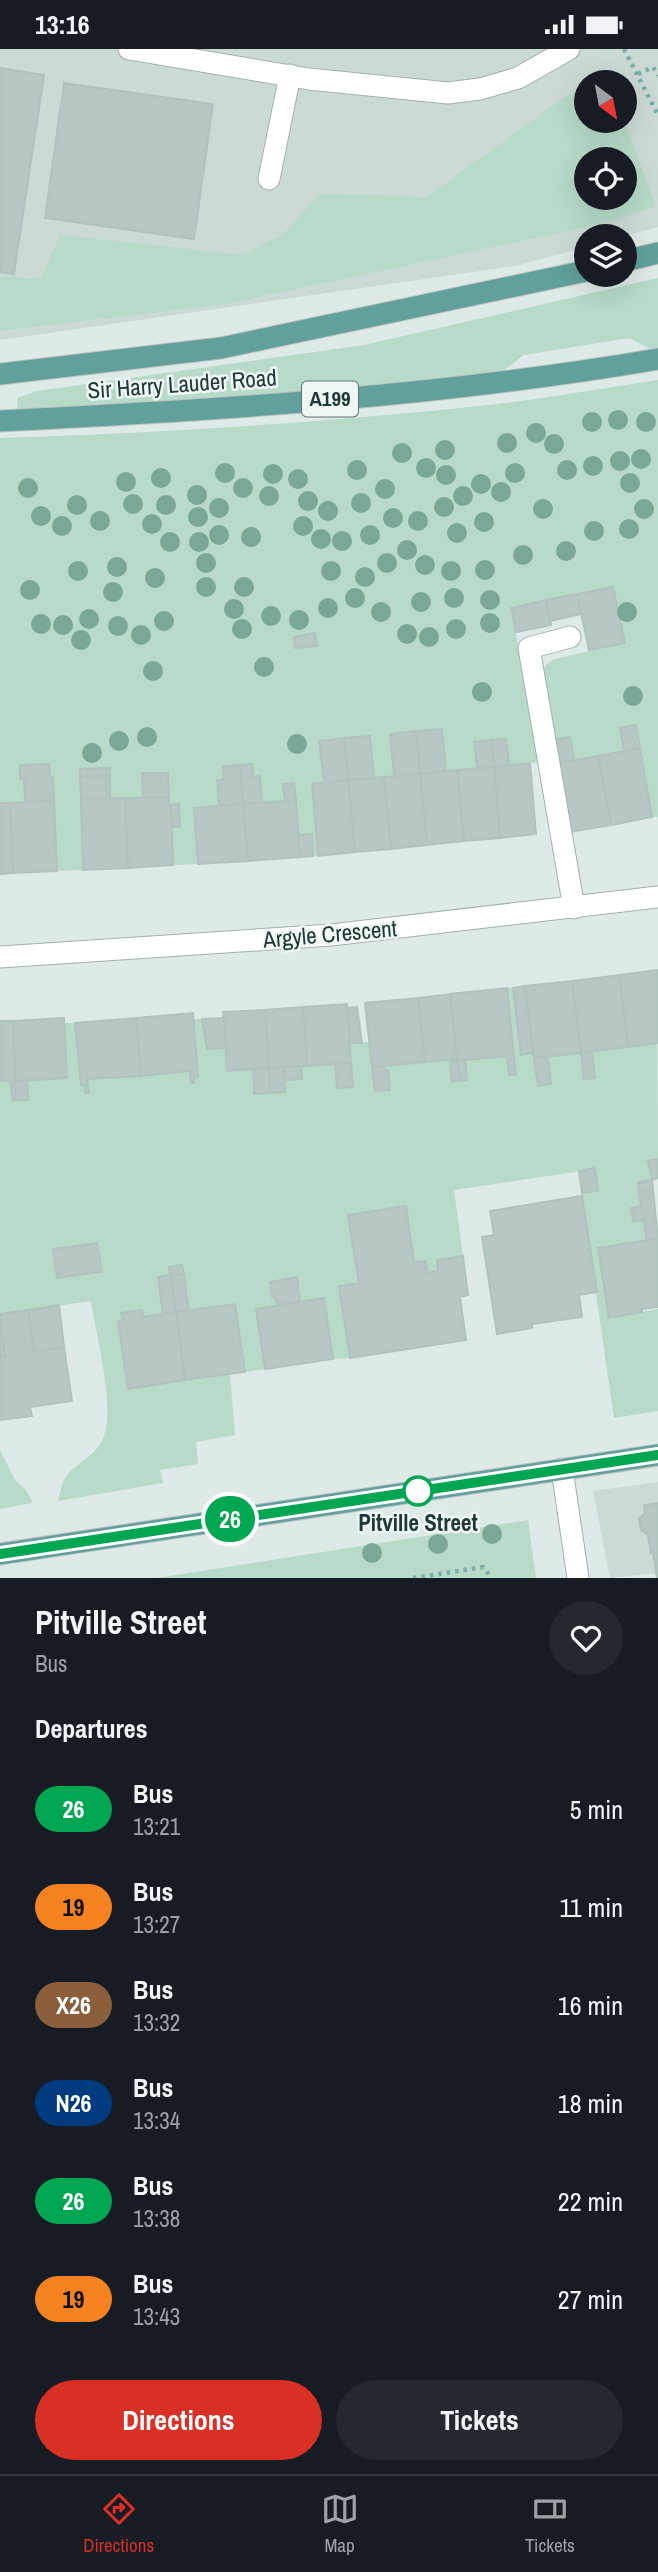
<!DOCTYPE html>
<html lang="en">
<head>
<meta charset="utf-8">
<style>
	body { margin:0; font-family:"Archivo Narrow",sans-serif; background:#242831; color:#f1f3f6; height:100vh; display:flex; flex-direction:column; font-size:26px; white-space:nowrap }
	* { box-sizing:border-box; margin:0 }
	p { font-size:23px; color:#9ea1a6 }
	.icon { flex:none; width:38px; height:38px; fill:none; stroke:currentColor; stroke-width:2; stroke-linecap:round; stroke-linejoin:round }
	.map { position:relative; height:1529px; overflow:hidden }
	.drawer { display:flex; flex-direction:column; background:#171b24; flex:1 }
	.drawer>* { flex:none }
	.badge { padding:0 14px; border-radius:23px; font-size:24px; line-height:46px }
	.needle { width:46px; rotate:148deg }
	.fabs { position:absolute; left:574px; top:21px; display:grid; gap:14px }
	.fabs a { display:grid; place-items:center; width:63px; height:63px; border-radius:50%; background:#171b24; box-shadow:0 7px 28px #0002; font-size:35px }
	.map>.badge { position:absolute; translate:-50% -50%; box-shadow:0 0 0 4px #fff }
	h2 { padding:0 35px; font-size:26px; line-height:63px }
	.round { display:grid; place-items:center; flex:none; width:74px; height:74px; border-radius:37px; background:#242831 }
	.summary { display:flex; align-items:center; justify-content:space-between; height:119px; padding:0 35px }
	h1 { font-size:33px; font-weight:700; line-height:52px }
	.action { display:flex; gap:14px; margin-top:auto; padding:14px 35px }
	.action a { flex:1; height:80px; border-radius:42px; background:#d93025; color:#fff; font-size:28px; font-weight:700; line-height:80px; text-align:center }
	.action a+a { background:#242831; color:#f1f3f6 }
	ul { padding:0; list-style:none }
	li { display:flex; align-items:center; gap:21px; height:98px; padding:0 35px }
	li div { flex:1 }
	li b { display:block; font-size:26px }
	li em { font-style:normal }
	li .badge { min-width:77px; font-weight:700; text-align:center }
	.status { display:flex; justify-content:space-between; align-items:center; height:49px; padding:0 35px; background:#171b24; direction:ltr }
	.status svg { height:19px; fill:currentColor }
	.tab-bar { display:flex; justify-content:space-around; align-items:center; height:98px; border-top:2px solid #363941; background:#171b24; font-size:19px; color:#9ea1a6 }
	.tab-bar a { display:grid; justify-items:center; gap:4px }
	.tab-bar .current { color:#d93025 }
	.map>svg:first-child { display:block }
	.built { fill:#ccdad6; fill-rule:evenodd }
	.green { fill:#b7dbc8; fill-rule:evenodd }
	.building { fill:#b7c7c4; stroke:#b1c3bf; stroke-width:2 }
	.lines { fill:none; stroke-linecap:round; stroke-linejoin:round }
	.minor-casing { stroke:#a1b1af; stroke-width:23 }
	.major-casing { stroke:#bcc4c3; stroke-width:23 }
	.path { stroke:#7eaea9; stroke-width:4.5; stroke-dasharray:3.5 5; stroke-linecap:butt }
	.minor { stroke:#fff; stroke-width:21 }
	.major { stroke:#62a09c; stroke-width:21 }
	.tree { fill:#7ba796 }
	.line-casing { stroke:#fff; stroke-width:16 }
	.line { stroke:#00a651; stroke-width:10 }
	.stop-dot { fill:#fff; stroke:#00a651; stroke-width:3.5 }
	.labels { text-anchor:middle; stroke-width:5; stroke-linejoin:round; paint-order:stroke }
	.shield { fill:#eef7f4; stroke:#5e7270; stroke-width:2 }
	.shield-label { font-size:21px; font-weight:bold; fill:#203938 }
	.street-label { font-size:23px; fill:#203938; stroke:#eef7f4 }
	.stop-label { font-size:23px; font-weight:bold; fill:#203938; stroke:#eef7f4 }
</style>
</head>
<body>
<div class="status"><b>13:16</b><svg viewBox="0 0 49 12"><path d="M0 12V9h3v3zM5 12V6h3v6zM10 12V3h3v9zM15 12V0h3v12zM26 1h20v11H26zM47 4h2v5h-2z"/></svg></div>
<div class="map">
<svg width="658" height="1529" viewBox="0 0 658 1529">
	<rect width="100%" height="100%" fill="#deeae7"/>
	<g class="built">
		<path d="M0,0H658V178L624,187H586V198L516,217L0,291ZM586,33H625V72H586ZM586,110H625V149H586Z"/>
		<path d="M658,1433V1524L610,1529L593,1442Z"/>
	</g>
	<g class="green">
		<path d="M586,36V72H624L656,157L606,174L227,255L0,282V227L41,230L60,186L243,206L283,185L321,144L427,148L559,52ZM586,110H625V149H586Z"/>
		<path d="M658,229V304L629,289L524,306L495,328L364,343L18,362L17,349L37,342L364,296Z"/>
		<path d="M658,331V768H652L636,676L620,679L624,702L574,711L570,688L553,691L542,626C544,618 547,613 555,610L624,594L613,538L511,559L540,713L509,716L506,690L474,693L477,719L446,722L442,680L390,684L394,727L374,729L369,687L320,692L324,734L312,735L318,807H313L311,785L298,786L283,735L285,752L262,754L260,728H253L252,715L223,717L224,730L217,731L219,757L194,759L198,815L173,816L172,778H180L179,755H169L168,724H142L143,748L110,749V719L80,720L83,821L57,822L53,729L50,728L49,715L20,716V729H24L25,753L0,754V389C160,384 319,374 479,357C539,351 598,340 658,331Z"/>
		<path d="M507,939H513L521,1005L533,1004L538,1036L551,1034L548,1008L581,1004L584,1030L595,1029L592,1003L657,994L658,1110L649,1112L652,1131L638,1133L641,1157L631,1159L644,1171L646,1190L598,1199L609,1269L658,1260V1362L614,1369L582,1147V1144L598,1141L595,1120L454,1141L463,1207L437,1211L438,1222L427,1224L426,1212L414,1213L405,1158L349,1166L359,1234L339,1237L350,1309L333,1310L324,1250L300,1253L296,1229L270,1233L272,1248H275L277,1256L256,1260L265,1320L245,1323L235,1255L189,1262L182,1216L169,1218L170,1226L163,1265L143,1268L121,1265L123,1271L118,1272L128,1340L230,1325L235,1386L196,1393L198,1415L160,1421L163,1434L58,1452C60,1445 61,1437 64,1431C73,1414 92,1411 102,1392C117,1362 96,1287 91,1252L0,1265V1032H10L13,1052L28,1051L27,1031L67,1029L64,974H75L81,1036H85V1044L89,1043L87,1030L190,1022L194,1029L198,1028L193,970H202L207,1000L226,999L253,1020L255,1045L285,1043V1031L302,1030L301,1017L335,1014L337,1039L352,1038L350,994L369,993L375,1042L390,1040L388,1021H384V1017L454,1010V1013L450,1014L453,1033L467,1031L465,1011L507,1007L516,1026ZM97,1194L102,1223L57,1229L54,1200Z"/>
		<path d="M0,1401L15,1431L27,1442L33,1454L0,1460Z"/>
		<path d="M528,1471L536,1529H157Z"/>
	</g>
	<g class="building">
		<path d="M0,19L44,26L14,225L0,223Z"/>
		<path d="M64,34L213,55L194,190L45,169Z"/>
		<path d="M613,538L625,594L589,601L577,545Z"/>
		<path d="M577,545L581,565L550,572L546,551Z"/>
		<path d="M546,551L551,576L516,583L511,559Z"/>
		<path d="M315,584L317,597L295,599L294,588Z"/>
		<path d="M636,676L640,699L624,702L620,679Z"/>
		<path d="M442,680L446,722L420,725L416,682Z"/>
		<path d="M416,682L420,725L394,727L390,685Z"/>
		<path d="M370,687L374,729L348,731L344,689Z"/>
		<path d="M570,688L574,711L557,714L553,691Z"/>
		<path d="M344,689L348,731L324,734L319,692Z"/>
		<path d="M506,690L509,716L494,718L491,691Z"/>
		<path d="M491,691L494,718L477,719L474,693Z"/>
		<path d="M640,699L652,768L611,776L598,707Z"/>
		<path d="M598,707L611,776L569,783L557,714Z"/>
		<path d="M530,714L536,785L500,789L494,718Z"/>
		<path d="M49,715L50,728H53L54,752L25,753L24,729L20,730V716Z"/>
		<path d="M252,715L253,728L260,727L262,754L243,755L240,716Z"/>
		<path d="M240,716L243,755L219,757L217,731L224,730L223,717Z"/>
		<path d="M494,718L500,789L464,792L457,721Z"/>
		<path d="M110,719V727L80,728V720Z"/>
		<path d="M457,721L464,792L427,796L420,725Z"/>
		<path d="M142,724H168L169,748H143Z"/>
		<path d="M420,725L427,796L391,800L384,728Z"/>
		<path d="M110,727V749L81,750L80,728Z"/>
		<path d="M384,728L391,800L355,803L348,731Z"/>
		<path d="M348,731L355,803L318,807L312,735Z"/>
		<path d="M294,734L296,751L285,752L283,735Z"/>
		<path d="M169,748V755L171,756L173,816L128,819L125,749Z"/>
		<path d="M125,749L128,819L83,821L81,750Z"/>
		<path d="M296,751L300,808L248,812L243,755Z"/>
		<path d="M54,752L57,822L13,824L10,754Z"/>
		<path d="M0,754H10L13,824L0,825Z"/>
		<path d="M179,755L180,778H172L171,756Z"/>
		<path d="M243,755L248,812L198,815L194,759Z"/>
		<path d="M312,785L313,807L300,808L298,786Z"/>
		<path d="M658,921V994L628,998L619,926Z"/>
		<path d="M619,926L628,998L581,1004L572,932Z"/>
		<path d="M572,932L581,1004L534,1009L525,937Z"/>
		<path d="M525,937L533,1004L521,1006L513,939Z"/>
		<path d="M507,939L516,1026H509L507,1007L457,1012L450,945Z"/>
		<path d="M450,945L457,1012L454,1013V1010L425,1013L418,949Z"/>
		<path d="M418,949L425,1013L372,1018L365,954Z"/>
		<path d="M347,955L351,1014L307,1017L303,958Z"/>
		<path d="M303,958L307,1017L269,1019L265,961Z"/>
		<path d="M357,958L362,994H350L348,959Z"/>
		<path d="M265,961L269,1019L227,1022L223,963Z"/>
		<path d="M193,964L198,1028L194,1029V1034H191L190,1022L141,1027L136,969Z"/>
		<path d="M64,969L67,1029L15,1032L13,972Z"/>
		<path d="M136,969L141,1027L87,1030L89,1044H85V1036H81L75,974Z"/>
		<path d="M224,969L226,999L207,1000L202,970Z"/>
		<path d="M0,972H13L16,1051L13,1052L10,1032H0Z"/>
		<path d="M592,1003L595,1029L584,1030L581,1004Z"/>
		<path d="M548,1008L551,1035L538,1037L534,1009Z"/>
		<path d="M465,1011L467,1031L460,1032L457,1012Z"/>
		<path d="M457,1012L460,1032L452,1033L450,1013Z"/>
		<path d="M335,1014H351L353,1038L337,1039Z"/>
		<path d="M301,1017L302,1030L285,1031L284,1018Z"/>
		<path d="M384,1017V1021H388L390,1041L375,1042L372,1018Z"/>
		<path d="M284,1018L285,1043L270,1044L269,1019Z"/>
		<path d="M269,1019L270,1044L254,1045L253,1020Z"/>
		<path d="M27,1031L28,1051H16L15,1032Z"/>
		<path d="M658,1110V1129L652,1131L648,1112Z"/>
		<path d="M595,1119L598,1142L582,1144L579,1122Z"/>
		<path d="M652,1131L653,1141L639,1143L638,1133Z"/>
		<path d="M653,1141L658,1189L646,1190L644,1171L633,1172L631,1159L641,1157L639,1143Z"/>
		<path d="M582,1147L597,1243L579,1246L582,1268L532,1275V1279L497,1285L482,1188L494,1186L490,1162Z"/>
		<path d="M406,1157L414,1213L426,1212L427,1224L438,1222L437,1211L463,1207L468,1246L460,1248L466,1291L350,1309L339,1237L359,1234L348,1166Z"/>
		<path d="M658,1189V1258L642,1260V1263L609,1269L598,1199Z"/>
		<path d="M97,1194L102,1223L57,1229L53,1200Z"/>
		<path d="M182,1216L184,1225L170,1226L169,1218Z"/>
		<path d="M184,1225L189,1262L176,1263L170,1226Z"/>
		<path d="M170,1226L176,1263L163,1265L158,1228Z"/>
		<path d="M297,1228L300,1253L277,1256L275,1248H272L270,1233Z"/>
		<path d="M324,1249L333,1310L265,1320L256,1260Z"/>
		<path d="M235,1255L245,1323L185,1331L176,1263Z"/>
		<path d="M59,1256L64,1298L34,1303L28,1261Z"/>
		<path d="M28,1261L34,1303L64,1298L72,1352L30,1358L32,1367L0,1371V1307H5L0,1265Z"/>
		<path d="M142,1261L143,1268L176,1263L185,1331L128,1340L118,1272L123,1271L121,1264Z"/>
		<path d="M0,1272L5,1307H0Z"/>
		<path d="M658,1454V1503L651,1504L648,1486L641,1481L639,1469L645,1465L644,1456Z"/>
		<path d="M653,1503H658V1529H657Z"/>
	</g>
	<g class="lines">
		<defs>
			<g id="minor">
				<path d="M129,0L309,30L448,44L480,40L518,29L569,0"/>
				<path d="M269,130L290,26"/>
				<path d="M570,588L529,599L574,859"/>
				<path d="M0,908L331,886L658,848"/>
				<path d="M562,1420L578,1529"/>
			</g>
			<g id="major">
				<path d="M625,212L658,204"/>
				<path d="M0,325L221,299L586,222"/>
				<path d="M0,372C220,361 441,347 658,310"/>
				<path d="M0,1505L658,1406"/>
			</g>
		</defs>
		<use href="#minor" class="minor-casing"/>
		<use href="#major" class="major-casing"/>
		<g class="path">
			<path d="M624,0L658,66"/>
			<path d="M638,25L653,18L658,27"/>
			<path d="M413,1529L483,1518L492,1529"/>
		</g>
		<use href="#minor" class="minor"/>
		<use href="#major" class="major"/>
	</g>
	<g class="tree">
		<circle cx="618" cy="371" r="10"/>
		<circle cx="592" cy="373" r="10"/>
		<circle cx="646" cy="373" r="10"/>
		<circle cx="536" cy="384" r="10"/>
		<circle cx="507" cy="394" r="10"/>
		<circle cx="554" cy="395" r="10"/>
		<circle cx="445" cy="401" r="10"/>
		<circle cx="402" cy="404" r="10"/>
		<circle cx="641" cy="410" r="10"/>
		<circle cx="620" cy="412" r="10"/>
		<circle cx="593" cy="417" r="10"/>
		<circle cx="426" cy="419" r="10"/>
		<circle cx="357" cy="421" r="10"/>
		<circle cx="567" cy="421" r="10"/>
		<circle cx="225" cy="424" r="10"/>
		<circle cx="515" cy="424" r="10"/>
		<circle cx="273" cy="425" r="10"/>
		<circle cx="446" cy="426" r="10"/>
		<circle cx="161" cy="429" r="10"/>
		<circle cx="298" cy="430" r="10"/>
		<circle cx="126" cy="433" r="10"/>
		<circle cx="630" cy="434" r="10"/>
		<circle cx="481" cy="435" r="10"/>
		<circle cx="28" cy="439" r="10"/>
		<circle cx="243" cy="439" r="10"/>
		<circle cx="385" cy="440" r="10"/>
		<circle cx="501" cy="443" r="10"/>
		<circle cx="197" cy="446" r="10"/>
		<circle cx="269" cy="447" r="10"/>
		<circle cx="463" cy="447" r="10"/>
		<circle cx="308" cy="452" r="10"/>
		<circle cx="361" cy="454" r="10"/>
		<circle cx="133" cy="455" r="10"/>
		<circle cx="77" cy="456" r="10"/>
		<circle cx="166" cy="456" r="10"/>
		<circle cx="444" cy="458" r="10"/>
		<circle cx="219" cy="459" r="10"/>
		<circle cx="543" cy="460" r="10"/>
		<circle cx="644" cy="460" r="10"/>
		<circle cx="328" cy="462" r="10"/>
		<circle cx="41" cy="467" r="10"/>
		<circle cx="198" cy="468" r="10"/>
		<circle cx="393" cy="469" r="10"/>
		<circle cx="100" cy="472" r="10"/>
		<circle cx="418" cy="472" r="10"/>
		<circle cx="484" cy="473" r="10"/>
		<circle cx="152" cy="475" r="10"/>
		<circle cx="62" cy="477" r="10"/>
		<circle cx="303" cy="477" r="10"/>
		<circle cx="629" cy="480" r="10"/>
		<circle cx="594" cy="482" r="10"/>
		<circle cx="457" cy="484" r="10"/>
		<circle cx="219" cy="486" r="10"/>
		<circle cx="370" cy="486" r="10"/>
		<circle cx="251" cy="488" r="10"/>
		<circle cx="321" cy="490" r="10"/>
		<circle cx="342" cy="492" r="10"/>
		<circle cx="170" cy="493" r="10"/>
		<circle cx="199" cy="493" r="10"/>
		<circle cx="407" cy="501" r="10"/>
		<circle cx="566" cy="502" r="10"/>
		<circle cx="523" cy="506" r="10"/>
		<circle cx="206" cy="514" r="10"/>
		<circle cx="387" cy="514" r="10"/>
		<circle cx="425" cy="516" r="10"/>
		<circle cx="117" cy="518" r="10"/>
		<circle cx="485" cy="521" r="10"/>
		<circle cx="78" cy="522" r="10"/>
		<circle cx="331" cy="522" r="10"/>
		<circle cx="451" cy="522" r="10"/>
		<circle cx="365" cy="528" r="10"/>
		<circle cx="155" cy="529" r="10"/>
		<circle cx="206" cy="538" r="10"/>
		<circle cx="244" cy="538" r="10"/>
		<circle cx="30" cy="541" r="10"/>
		<circle cx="113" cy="543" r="10"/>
		<circle cx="355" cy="549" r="10"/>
		<circle cx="454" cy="549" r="10"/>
		<circle cx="490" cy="551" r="10"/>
		<circle cx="421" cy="553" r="10"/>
		<circle cx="328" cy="559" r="10"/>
		<circle cx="234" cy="560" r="10"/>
		<circle cx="381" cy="563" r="10"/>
		<circle cx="627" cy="563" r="10"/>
		<circle cx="271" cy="567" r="10"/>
		<circle cx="89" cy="570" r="10"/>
		<circle cx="299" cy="571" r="10"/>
		<circle cx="164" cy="572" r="10"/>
		<circle cx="490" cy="574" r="10"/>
		<circle cx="41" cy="575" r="10"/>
		<circle cx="63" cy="576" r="10"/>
		<circle cx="118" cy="577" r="10"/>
		<circle cx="242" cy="580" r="10"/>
		<circle cx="456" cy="580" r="10"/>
		<circle cx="407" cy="585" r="10"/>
		<circle cx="141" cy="586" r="10"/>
		<circle cx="429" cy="588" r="10"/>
		<circle cx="81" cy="591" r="10"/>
		<circle cx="264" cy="618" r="10"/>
		<circle cx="153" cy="622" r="10"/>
		<circle cx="482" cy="643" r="10"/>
		<circle cx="633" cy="647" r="10"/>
		<circle cx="147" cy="688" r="10"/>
		<circle cx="119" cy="692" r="10"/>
		<circle cx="297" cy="695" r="10"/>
		<circle cx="92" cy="704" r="10"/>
		<circle cx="492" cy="1485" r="10"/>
		<circle cx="438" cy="1495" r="10"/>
		<circle cx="372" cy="1504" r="10"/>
	</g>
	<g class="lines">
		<defs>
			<path id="line" d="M0,1505L658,1406"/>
		</defs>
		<use href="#line" class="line-casing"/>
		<use href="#line" class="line"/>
	</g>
	<circle class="stop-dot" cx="418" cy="1442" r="14"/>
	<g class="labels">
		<rect class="shield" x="302" y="332.5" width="56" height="35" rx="5"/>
		<g class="shield-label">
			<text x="330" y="357">A199</text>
		</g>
		<g class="street-label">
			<text transform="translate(182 335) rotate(-4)" y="8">Sir Harry Lauder Road</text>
			<text transform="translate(330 885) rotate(-5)" y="8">Argyle Crescent</text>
		</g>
		<g class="stop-label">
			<text x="418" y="1482">Pitville Street</text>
		</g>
	</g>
</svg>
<div class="fabs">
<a><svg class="needle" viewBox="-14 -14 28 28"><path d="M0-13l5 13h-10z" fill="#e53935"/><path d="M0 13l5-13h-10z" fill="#9ea1a6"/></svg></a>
<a><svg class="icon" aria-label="locate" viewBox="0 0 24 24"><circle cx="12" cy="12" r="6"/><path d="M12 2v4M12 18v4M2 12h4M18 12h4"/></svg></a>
<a><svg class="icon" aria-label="layers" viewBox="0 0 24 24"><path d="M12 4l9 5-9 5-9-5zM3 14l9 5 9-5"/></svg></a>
</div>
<b class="badge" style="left:230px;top:1470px;background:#00a651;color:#fff">26</b>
</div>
<section class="drawer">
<div class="summary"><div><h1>Pitville Street</h1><p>Bus</p></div><a class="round"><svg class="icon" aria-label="heart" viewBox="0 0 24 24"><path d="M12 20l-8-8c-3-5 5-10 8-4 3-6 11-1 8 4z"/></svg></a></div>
<h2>Departures</h2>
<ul>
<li><span class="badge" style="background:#00a651;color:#fff">26</span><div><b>Bus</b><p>13:21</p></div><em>5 min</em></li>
<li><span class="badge" style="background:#f58220;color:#111">19</span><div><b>Bus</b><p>13:27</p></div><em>11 min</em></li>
<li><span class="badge" style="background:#8b5e3c;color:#fff">X26</span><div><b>Bus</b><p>13:32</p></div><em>16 min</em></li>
<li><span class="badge" style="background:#003b80;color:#fff">N26</span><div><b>Bus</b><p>13:34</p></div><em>18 min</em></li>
<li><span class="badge" style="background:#00a651;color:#fff">26</span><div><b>Bus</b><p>13:38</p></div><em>22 min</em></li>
<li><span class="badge" style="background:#f58220;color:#111">19</span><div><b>Bus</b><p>13:43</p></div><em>27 min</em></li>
</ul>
<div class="action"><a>Directions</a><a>Tickets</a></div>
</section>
<nav class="tab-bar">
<a class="current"><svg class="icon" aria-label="directions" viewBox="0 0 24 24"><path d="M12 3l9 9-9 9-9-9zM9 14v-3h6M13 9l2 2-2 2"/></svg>Directions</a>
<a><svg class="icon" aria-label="map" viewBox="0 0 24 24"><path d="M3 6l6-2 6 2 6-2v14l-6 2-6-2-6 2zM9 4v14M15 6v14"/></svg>Map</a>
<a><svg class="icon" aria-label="tickets" viewBox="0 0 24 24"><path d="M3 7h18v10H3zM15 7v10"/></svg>Tickets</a>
</nav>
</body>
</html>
